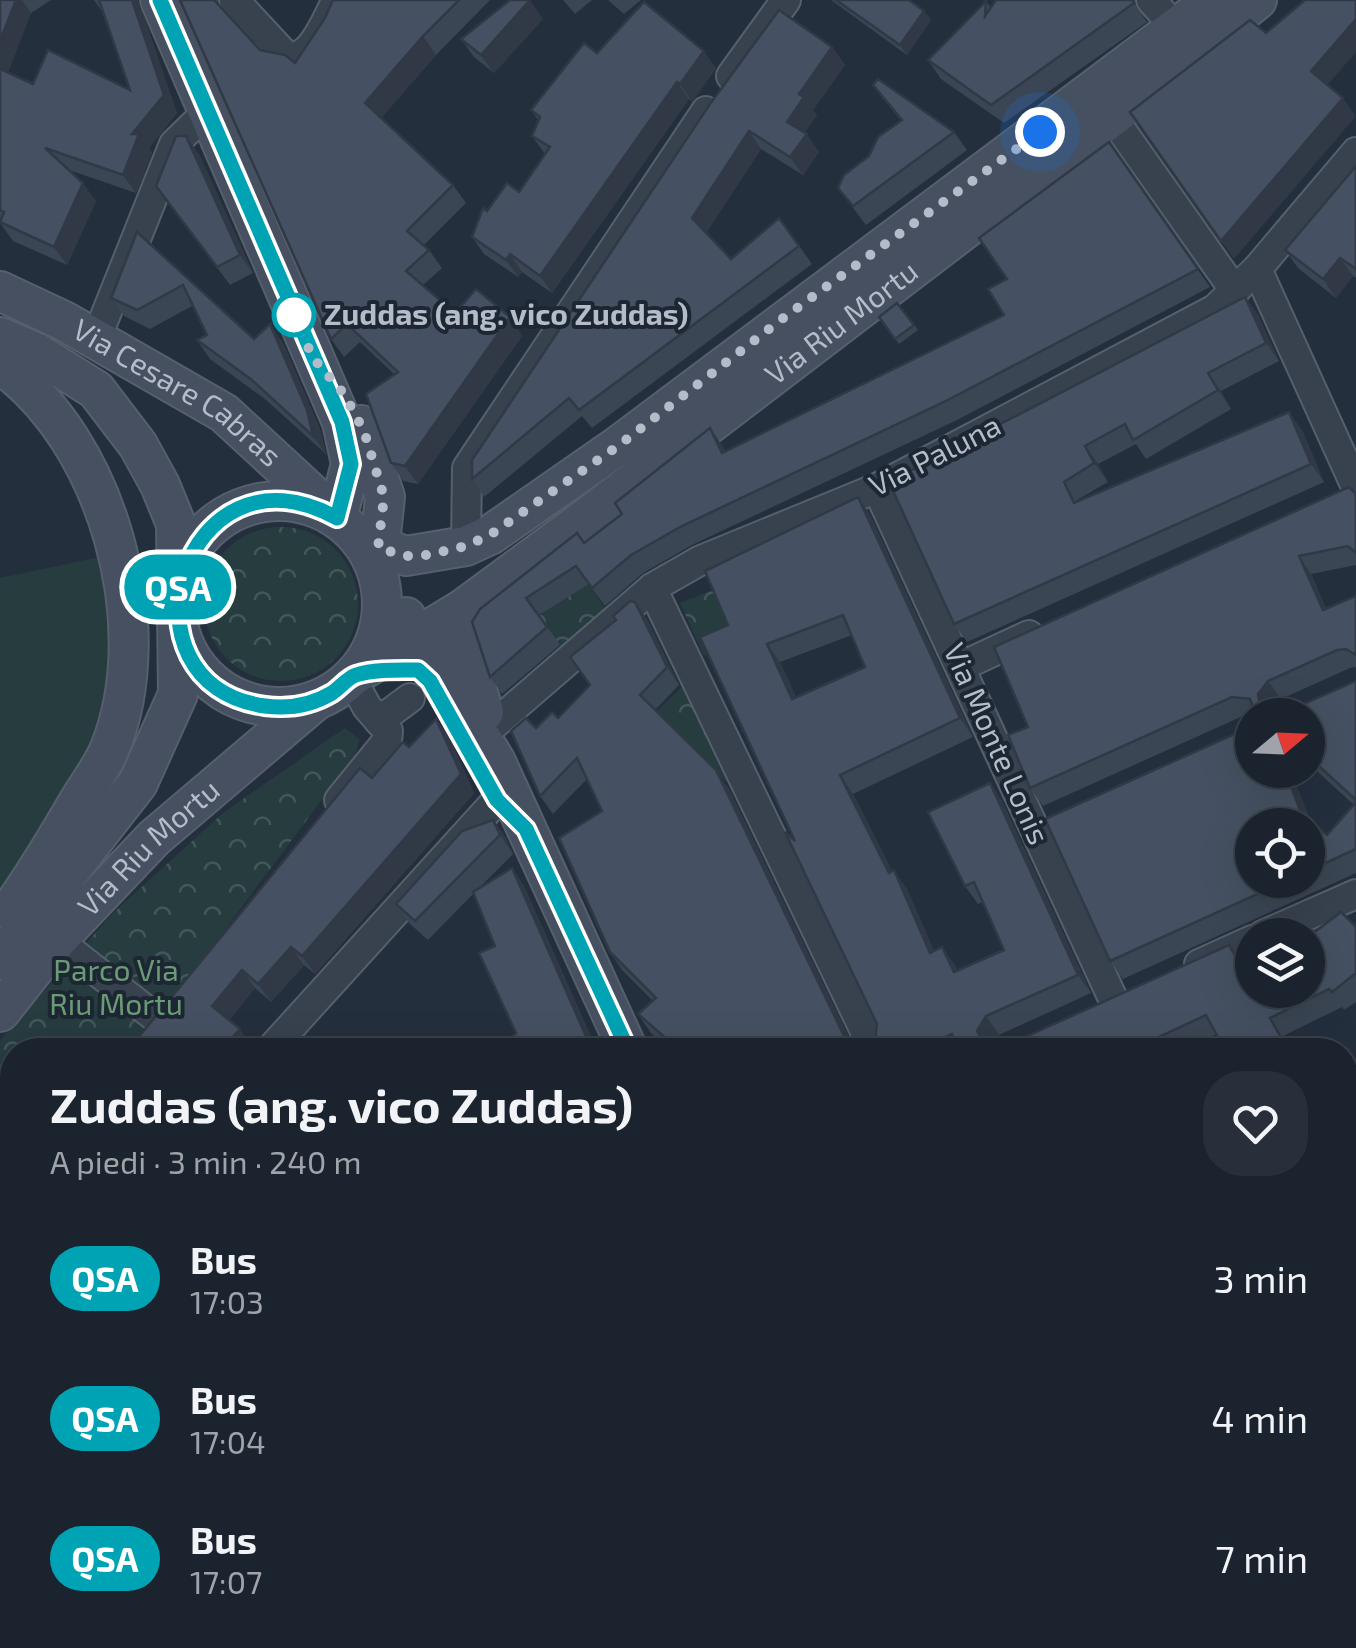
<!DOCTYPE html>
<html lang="it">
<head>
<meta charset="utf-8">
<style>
	body { margin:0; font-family:"Exo 2",sans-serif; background:#282f3a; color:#f1f3f6; height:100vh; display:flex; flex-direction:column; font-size:38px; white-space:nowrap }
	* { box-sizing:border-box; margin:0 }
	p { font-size:32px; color:#a0a4aa }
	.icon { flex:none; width:55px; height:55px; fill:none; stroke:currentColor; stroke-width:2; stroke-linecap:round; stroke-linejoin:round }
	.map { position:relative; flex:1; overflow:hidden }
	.side { position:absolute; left:0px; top:1038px; width:1358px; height:612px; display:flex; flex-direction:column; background:#1b232e; border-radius:40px 40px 0 0; box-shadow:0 10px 40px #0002,0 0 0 2px #39404a }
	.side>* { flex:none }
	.badge { padding:0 20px; border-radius:32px; font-size:35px; line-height:65px }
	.needle { width:65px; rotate:71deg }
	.fabs { position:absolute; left:1235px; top:698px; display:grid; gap:20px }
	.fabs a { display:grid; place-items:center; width:90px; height:90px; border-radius:50%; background:#1b232e; box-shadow:0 10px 40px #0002,0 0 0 2px #39404a; font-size:50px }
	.you { position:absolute; width:50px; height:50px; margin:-25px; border:8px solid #fff; border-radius:50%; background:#1a73e8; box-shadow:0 0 0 15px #1a73e833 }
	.map>.badge { position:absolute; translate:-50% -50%; box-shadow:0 0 0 5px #fff }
	.round { display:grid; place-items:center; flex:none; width:105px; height:105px; border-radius:40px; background:#282f3a }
	.headline { display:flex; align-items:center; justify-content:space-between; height:170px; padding:0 50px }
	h1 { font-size:48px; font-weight:700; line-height:75px }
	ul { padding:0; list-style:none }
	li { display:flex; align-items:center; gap:30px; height:140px; padding:0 50px }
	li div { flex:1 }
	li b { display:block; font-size:38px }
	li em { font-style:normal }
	li .badge { min-width:110px; font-weight:700; text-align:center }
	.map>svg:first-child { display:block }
	.green { fill:#263c3f }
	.park { fill:url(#park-crowns) }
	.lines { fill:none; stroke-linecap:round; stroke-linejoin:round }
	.street-casing { stroke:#565f6c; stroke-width:32 }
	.secondary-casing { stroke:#565f6c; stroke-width:42 }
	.street { stroke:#38414e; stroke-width:28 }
	.secondary { stroke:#465061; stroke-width:38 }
	.wall { fill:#3b4654; fill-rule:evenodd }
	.shaded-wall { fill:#303945 }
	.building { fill:#455162; stroke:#303945; stroke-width:2.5; fill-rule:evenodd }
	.line-casing { stroke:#fff; stroke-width:22 }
	.line { stroke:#00a3b4; stroke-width:15 }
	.walk { stroke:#b4bcc9; stroke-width:10; stroke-dasharray:0 18 }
	.stop-dot { fill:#fff; stroke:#00a3b4; stroke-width:5 }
	.labels { text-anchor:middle; stroke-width:8; stroke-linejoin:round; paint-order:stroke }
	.stop-label { font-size:30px; font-weight:bold; fill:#b4bcc9; stroke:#1d2633; text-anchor:start }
	.street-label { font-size:30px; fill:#b4bcc9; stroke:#1d2633 }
	.park-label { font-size:30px; fill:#6b9a76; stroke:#1d2633 }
</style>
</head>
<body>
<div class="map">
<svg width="1356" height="1648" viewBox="0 0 1356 1648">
	<defs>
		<pattern id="park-crowns" width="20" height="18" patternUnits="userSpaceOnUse" patternTransform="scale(2.5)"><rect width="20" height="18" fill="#263c3f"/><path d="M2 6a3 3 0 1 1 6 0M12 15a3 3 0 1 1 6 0" fill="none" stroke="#435659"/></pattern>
	</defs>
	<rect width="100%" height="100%" fill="#242f3e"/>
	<path class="green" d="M105,556C107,588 113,623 111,655C104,743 53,819 0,887V578Z"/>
	<g class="park">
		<circle cx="281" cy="604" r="77"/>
		<path d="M589,583L607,612L566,654L539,616L573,588Z"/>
		<path d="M713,590L735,639L704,656L680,603Z"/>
		<path d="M684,685L736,790L712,769L621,745Z"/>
		<path d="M345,728L359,739L356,754L135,1050H12V1214L0,1231V1041L113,913L223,813Z"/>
	</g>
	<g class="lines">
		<defs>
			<g id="street">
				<path d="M234,0L286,56C312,63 326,19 337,0"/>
				<path d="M1151,0L1176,28"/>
				<path d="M731,76L786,0"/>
				<path d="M1112,117L1235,291"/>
				<path d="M1257,269L1356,487"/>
				<path d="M96,339L174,144L206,113"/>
				<path d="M877,488L1114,1001"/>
				<path d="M466,546L467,468L706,111"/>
				<path d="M652,588L874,1050"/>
				<path d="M962,666L1029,635"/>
				<path d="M379,721L410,698"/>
				<path d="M490,728L652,588L701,560L877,488L1215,309L1257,269L1356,152"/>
				<path d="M339,800L387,741L388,731L367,707L351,678"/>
				<path d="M1263,935L1356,894"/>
				<path d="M57,940L160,1021"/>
				<path d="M1199,964L1252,940"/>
				<path d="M270,1050L497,800"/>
				<path d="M1345,1222L1356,1217"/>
				<path d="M1345,1311L1356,1330"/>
				<path d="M1147,1638L1152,1648"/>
				<path d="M29,1648L36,1638"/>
				<path d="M804,1648L828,1638"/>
			</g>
			<g id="secondary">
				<path d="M160,0L342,422L351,464L337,518"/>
				<path id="s1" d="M0,291L64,321L224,413L328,509"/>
				<path d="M0,337L37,353L96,390L138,445L160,485L176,524L178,694L138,783L0,960"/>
				<path d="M0,364C108,440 159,626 110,748C103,766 89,784 79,801C57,838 36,875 10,910"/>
				<path d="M361,425L385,497L377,571"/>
				<circle cx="279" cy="604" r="103"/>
				<path d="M360,540L406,556L466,546L490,535L618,446L1213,0"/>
				<path d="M406,617L495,760L628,1050"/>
				<path id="s2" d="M354,675L463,609L573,528L1112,117L1257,0"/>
				<path d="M484,712L460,637L484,597"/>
				<path id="s3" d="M0,1012L57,940L154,838L314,702"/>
				<path d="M882,1638L887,1648"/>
			</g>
		</defs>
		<use href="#street" class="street-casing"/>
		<use href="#secondary" class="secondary-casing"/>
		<use href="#street" class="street"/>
		<use href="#secondary" class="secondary"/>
	</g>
	<g class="wall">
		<path d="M0,0H51L31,13L8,72L33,84L130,90L105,16L94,0H138L177,113L149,148L152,153L136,193L69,170L96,201L67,265L13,241L0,223Z"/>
		<path d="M180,0H218L219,5L260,50L295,63L325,18L333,0H490L436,55L381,118L453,185L466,203L424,245L429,250L442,268L422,286L455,313L510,317L522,336L418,484L403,481L391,463L394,374L360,342L344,357L331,339Z"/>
		<path d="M563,0H592L575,14Z"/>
		<path d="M608,0H641L624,14Z"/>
		<path d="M831,0H909L924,11L931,20L907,55Z"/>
		<path d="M996,0H1135L1134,3L1147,22L1004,123L941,79L928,60L986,1L991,8Z"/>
		<path d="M543,19L494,73L474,57L461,39Z"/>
		<path d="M832,47L845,65L813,110L817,115L804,133L819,152L803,175L761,149L706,233L731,259L779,218L812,264L592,428L582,416L484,497L472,479L710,104Z"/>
		<path d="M597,53L716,68L692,102L689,99L552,293L522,272L518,277L484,254L472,237L519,192L545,154L532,136L539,121L531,110Z"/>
		<path d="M873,85L954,132L967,150L866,225L838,188L901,121Z"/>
		<path d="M1109,142L1210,287L957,420L692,545L643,573L605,606L589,584L539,615L560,645L502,694L490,677L472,622L722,445L725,451L1004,315L1007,279Z"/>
		<path d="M199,154L253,273L230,285L156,186Z"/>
		<path d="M1356,166V278L1353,276L1336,298L1298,268L1285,250Z"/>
		<path d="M137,232L254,339L283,343L320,429L326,454L265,399L210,359L197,340L207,335L192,306L150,329L124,316L111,298Z"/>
		<path d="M1245,297L1258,315L1279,361L1221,391L1231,409L1146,459L1136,444L1098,464L1108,482L1077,500V502L1302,430L1324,482L967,642L954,624L889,482Z"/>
		<path d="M897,303L918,330L899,344L879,317Z"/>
		<path d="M1356,494V565L1311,574L1326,608L1356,596V667L1350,668L1281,699L1271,712L1273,714L1283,713L1356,681V873L1123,979L1110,961L1252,770H1290L1310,820L1327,835L1354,805L1308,763V715H1245L1043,806L1030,788L1028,727ZM1308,825V880H1252Z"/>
		<path d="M858,497L870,515L973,737L853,794L892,871L907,889L934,951L942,947L958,971L1004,950L982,902L978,904L965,886L990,783L1002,801L1091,993L999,1035L991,1047L1001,1048L1229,945L1245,969L1356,924V1002L1344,1010L1342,1007L1283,1036L1217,1034L1183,1050H671L651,1033L638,1014L653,1001L622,970L610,952L602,811L587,779L553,814L540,796L536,728L558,718L590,685L616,620L635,602L648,621L679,685L655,710L729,789L852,1044L861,1049L875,1042L877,1024L795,841L728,625ZM852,635L865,667L796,697L780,662Z"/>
		<path d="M436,719L449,737L474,793L315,974L304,965L271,1002L255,988L229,1020L253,1047L128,1050L372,778L409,747Z"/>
		<path d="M493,820L506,838L513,854L479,888L512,868L524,886L597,1050H518L510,1039L516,1033L495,946L474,893L428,940L409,923L396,904Z"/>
		<path d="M1356,1070V1174L1345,1180V1076Z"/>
		<path d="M12,1200V1260L0,1252V1215Z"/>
		<path d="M12,1456V1628L0,1621V1478Z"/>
		<path d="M153,1638H237L250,1648H166Z"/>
	</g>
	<g class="shaded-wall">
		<path d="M16,0H22L31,13L4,83L0,78V41Z"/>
		<path d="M132,0H138L177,113L149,148L152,153L136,193L123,175L132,134Z"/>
		<path d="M530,0L543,19L494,73L481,55Z"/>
		<path d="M924,11L931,20L907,55L900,45Z"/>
		<path d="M1356,19V52L1324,89L1311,71Z"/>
		<path d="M423,36L436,55L378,122L365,103Z"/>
		<path d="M832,47L845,65L813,110L817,115L800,140L787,122L799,94Z"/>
		<path d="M704,51L716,68L692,102L680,84Z"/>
		<path d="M677,82L689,99L552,293L540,276Z"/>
		<path d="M1343,98L1356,116L1234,259L1221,241Z"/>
		<path d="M749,131L761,149L704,236L692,218Z"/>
		<path d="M807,134L819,152L803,175L790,157Z"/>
		<path d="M186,136L199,154L253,273L240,255Z"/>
		<path d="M83,183L96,201L67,265L54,247Z"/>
		<path d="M510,254L522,272L518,277L506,260Z"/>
		<path d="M1340,258L1353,276L1336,298L1323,279Z"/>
		<path d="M1245,297L1258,315L1279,361L1266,343Z"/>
		<path d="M510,317L522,336L418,484L405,466Z"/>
		<path d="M270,324L283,343L320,429L326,454L313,436Z"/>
		<path d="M1208,373L1221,391L1231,409L1218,390Z"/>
		<path d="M1289,412L1302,430L1324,482L1311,464Z"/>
		<path d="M710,428L722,445L734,471L722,453Z"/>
		<path d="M1085,446L1098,464L1108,482L1094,463Z"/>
		<path d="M858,497L870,515L973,737L960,718Z"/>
		<path d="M1299,556L1311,574L1335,628L1323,610Z"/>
		<path d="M635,602L648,621L679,685L667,667Z"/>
		<path d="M767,644L780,662L805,717L792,699Z"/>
		<path d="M1268,681L1281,699L1271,712L1260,705L1258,694Z"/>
		<path d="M436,719L449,737L474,793L315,974L302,956Z"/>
		<path d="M716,770L729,789L855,1050L846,1040Z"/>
		<path d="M1285,770H1290L1314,831L1301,813Z"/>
		<path d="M840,775L853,794L902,891L889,873Z"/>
		<path d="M990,783L1002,801L1091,993L1078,975Z"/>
		<path d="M493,820L506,838L513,854L500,835Z"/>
		<path d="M512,868L524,886L597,1050H592Z"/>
		<path d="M894,870L907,889L943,971L930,953Z"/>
		<path d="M291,947L304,965L271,1002L258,984Z"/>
		<path d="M942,947L955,965L967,990L954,972Z"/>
		<path d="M242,970L255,988L225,1024L212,1006Z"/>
		<path d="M986,1016L999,1035L990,1049L987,1050L977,1031Z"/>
		<path d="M240,1029L253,1047L250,1050H221Z"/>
		<path d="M12,1369V1407L0,1426V1389Z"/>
		<path d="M12,1605V1622L6,1613Z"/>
		<path d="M760,1638H776L778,1648H752Z"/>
	</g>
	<g class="building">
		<path d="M0,0H16L0,41Z"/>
		<path d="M99,0H132L164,95L132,134H139L123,175L45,148L83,183L54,247L0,222L4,212L0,210V69L33,84L48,50L130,90Z"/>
		<path d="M180,0H214L260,50L285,55L295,63L325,18L333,0H459L423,36L365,103L453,185L407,231L429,250L406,271L455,313L476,289L510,317L405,466L391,463L366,394L398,372L347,324L331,339Z"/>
		<path d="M510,0H530L481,55L461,39Z"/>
		<path d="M836,0H909L924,11L900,45Z"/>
		<path d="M996,0H1132L1134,3L991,105L928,60L986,1L985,16Z"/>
		<path d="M1305,0H1356V19L1311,71L1343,98L1221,241L1130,112L1250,20L1266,33Z"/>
		<path d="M644,2L704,51L680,84L677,82L540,276L510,254L506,260L472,237L483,208L487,211L507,183L519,192L550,147L532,136L540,117L531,110L584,43L597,53Z"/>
		<path d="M779,10L832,47L799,94L804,97L787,122L807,134L790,157L749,131L692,218L731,259L779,218L799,246L579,410L569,398L472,479V460L710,104Z"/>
		<path d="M878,79L954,132L853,206L838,188L844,175L869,156L878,137L902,120L873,85Z"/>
		<path d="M176,136H186L240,255L217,267L156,186Z"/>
		<path d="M1109,142L1198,269L944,402L680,527L631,555L592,588L576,566L526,598L547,627L490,677L472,622L480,609L577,533L584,543L622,514L615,503L710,428L722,453L1004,315L988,289L1007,279L979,238Z"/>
		<path d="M1356,166V269L1340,258L1323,279L1285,250Z"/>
		<path d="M137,232L254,339L270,324L307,410L313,436L252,380L197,340L207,335L183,285L137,310L111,298Z"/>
		<path d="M1245,297L1266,343L1208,373L1218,390L1133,440L1125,424L1085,446L1094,463L1064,482L1074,503L1289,412L1311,464L954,624L889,482Z"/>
		<path d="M897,303L914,325L895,339L879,317Z"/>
		<path d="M1349,487L1356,494V553L1348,546L1299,556L1323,610L1356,596V655L1346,649L1337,650L1268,681L1258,694L1260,705L1273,714L1283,713L1356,681V800L1308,756V715H1256L1250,699L1232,697L1030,788L1008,735L1028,727L994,647Z"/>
		<path d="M858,497L960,718L840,775L889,873L894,870L930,953L942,947L954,972L1004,950L974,882L965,886L928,812L990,783L1078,975L986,1016L977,1031L985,1046L1001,1048L1229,945L1243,970L1252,966V990H1308V937L1341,912L1355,926L1356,924V973L1332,992L1329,989L1270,1018L1288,1050H1225L1206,1015L1131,1050H959L952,1034L918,1050H674L676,1047L638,1014L656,998L610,952L559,838L602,811L577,758L540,796L511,731L526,718L536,728L552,712L558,718L590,685L570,657L616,620L613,616L630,601L635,602L667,667L640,695L716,770L846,1040L861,1049L875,1042L877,1024L785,832L795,841L700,637L728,625L705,571ZM843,615L865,667L792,699L767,644Z"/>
		<path d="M436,719L461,774L302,956L291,947L258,984L242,970L212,1006L240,1029L221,1050H128L360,768L372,778L403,742L409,747Z"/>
		<path d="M1252,721V770H1285L1301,813L1327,835L1356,802V849L1308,871V825H1252V880H1288L1110,961L1045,819L1246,729Z"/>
		<path d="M493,820L500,835L415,921L396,904L462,831Z"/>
		<path d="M512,868L592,1050H521L510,1039L516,1033L479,953L495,946L473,892Z"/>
		<path d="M1356,1070V1149L1345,1155V1076Z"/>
		<path d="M12,1200V1250L0,1242V1215Z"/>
		<path d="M12,1285V1369L0,1389V1305Z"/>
		<path d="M1356,1447V1472L1345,1453Z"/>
		<path d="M12,1456V1605L6,1613L0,1610V1478Z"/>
		<path d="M1356,1491V1523L1345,1504V1498Z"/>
		<path d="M1347,1584L1356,1599V1648H921L916,1638H1124L1137,1647L1148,1645L1153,1638H1345V1585Z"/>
		<path d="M56,1638H64L79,1648H48Z"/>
		<path d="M164,1638H237L250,1648H177Z"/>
		<path d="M653,1638H760L752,1648H644Z"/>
	</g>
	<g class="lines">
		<defs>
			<path id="line" d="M160,0L342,422L351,464L337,518C182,433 110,685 265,706C288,709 312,705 332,693C340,688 347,678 356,675C374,669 399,670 418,670L430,681L497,800L526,829L628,1050"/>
		</defs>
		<use href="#line" class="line-casing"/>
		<use href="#line" class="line"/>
		<path class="walk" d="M294,315L313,358L344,394L364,431L384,497L378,548L406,556L427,555L466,546L490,535L618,446L786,316L1040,132"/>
	</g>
	<circle class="stop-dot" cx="294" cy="315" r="20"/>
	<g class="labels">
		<g class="stop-label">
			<text x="324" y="325">Zuddas (ang. vico Zuddas)</text>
		</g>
		<g class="street-label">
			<text dy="10" stroke="none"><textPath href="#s2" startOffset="602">Via Riu Mortu</textPath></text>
			<text dy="10" stroke="none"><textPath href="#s1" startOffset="205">Via Cesare Cabras</textPath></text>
			<text transform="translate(935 456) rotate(-27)" y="10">Via Paluna</text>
			<text transform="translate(996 744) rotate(66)" y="10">Via Monte Lonis</text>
			<text dy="10" stroke="none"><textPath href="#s3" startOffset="222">Via Riu Mortu</textPath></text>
		</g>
		<g class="park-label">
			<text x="116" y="981">Parco Via<tspan x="116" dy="34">Riu Mortu</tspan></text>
		</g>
	</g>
</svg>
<div class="fabs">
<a><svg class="needle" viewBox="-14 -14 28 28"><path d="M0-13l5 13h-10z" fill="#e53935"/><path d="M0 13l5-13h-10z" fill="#a0a4aa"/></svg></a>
<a><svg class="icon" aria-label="locate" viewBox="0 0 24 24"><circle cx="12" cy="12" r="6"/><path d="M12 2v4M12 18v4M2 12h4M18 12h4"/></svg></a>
<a><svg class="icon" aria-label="layers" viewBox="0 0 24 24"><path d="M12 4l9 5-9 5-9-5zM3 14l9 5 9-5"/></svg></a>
</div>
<div class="you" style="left:1040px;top:132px"></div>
<b class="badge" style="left:178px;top:587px;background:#00a3b4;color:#fff">QSA</b>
<section class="side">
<div class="headline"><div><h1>Zuddas (ang. vico Zuddas)</h1><p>A piedi · 3 min · 240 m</p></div><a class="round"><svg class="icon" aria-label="heart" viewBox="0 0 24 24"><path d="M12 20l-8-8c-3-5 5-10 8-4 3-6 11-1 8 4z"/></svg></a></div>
<ul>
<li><span class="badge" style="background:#00a3b4;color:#fff">QSA</span><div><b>Bus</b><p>17:03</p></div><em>3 min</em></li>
<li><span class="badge" style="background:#00a3b4;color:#fff">QSA</span><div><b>Bus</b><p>17:04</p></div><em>4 min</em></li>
<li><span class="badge" style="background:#00a3b4;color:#fff">QSA</span><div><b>Bus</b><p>17:07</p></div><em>7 min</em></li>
</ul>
</section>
</div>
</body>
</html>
